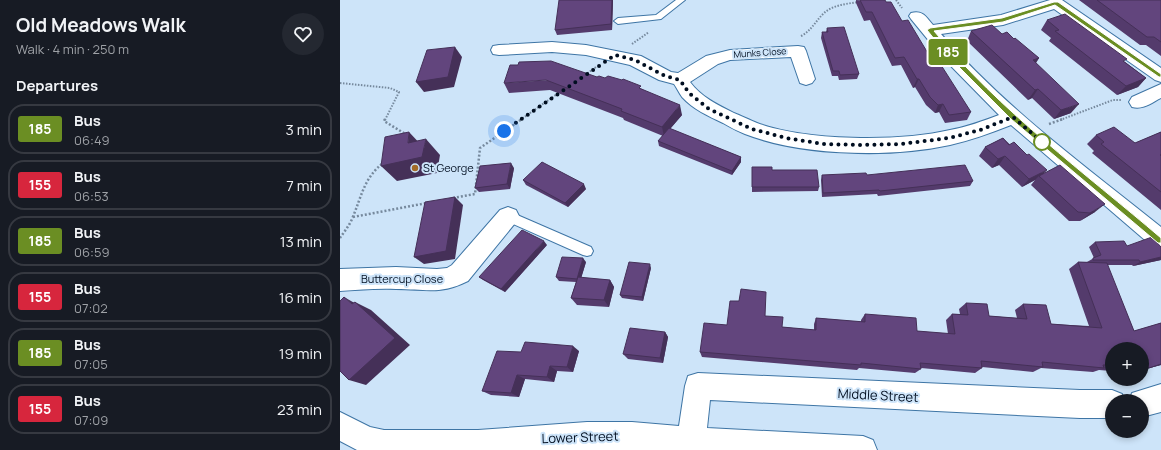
<!DOCTYPE html>
<html lang="en">
<head>
<meta charset="utf-8">
<style>
	body { margin:0; font-family:Manrope,sans-serif; background:#242831; color:#f1f3f6; height:100vh; display:flex; flex-direction:column; font-size:15px; white-space:nowrap }
	* { box-sizing:border-box; margin:0 }
	p { font-size:13px; color:#9ea1a6 }
	.icon { flex:none; width:22px; height:22px; fill:none; stroke:currentColor; stroke-width:2; stroke-linecap:round; stroke-linejoin:round }
	.map { position:relative; flex:1; overflow:hidden }
	.panel { display:flex; flex-direction:column; background:#171b24; width:340px }
	.panel>* { flex:none }
	.badge { padding:0 8px; border-radius:3px; font-size:14px; line-height:26px }
	.buttons { position:absolute; left:765px; top:342px; display:grid; gap:8px }
	.buttons a { display:grid; place-items:center; width:44px; height:44px; border-radius:50%; background:#171b24; box-shadow:0 2px 6px #0003; font-size:20px }
	.you { position:absolute; width:20px; height:20px; margin:-10px; border:3px solid #fff; border-radius:50%; background:#1a73e8; box-shadow:0 0 0 6px #1a73e833 }
	.map>.badge { position:absolute; translate:-50% -50%; box-shadow:0 0 0 2px #fff }
	h2 { padding:0 16px; font-size:15px; line-height:36px }
	.round { display:grid; place-items:center; flex:none; width:42px; height:42px; border-radius:21px; background:#242831 }
	.headline { display:flex; align-items:center; justify-content:space-between; height:68px; padding:0 16px }
	h1 { font-size:19px; font-weight:700; line-height:30px }
	ul { padding:0; list-style:none }
	li { display:flex; align-items:center; gap:12px; height:50px; margin:0 8px 6px; padding:0 8px; border:2px solid #363941; border-radius:16px }
	li div { flex:1 }
	li b { display:block; font-size:15px }
	li em { font-style:normal }
	li .badge { min-width:44px; font-weight:700; text-align:center }
	main { display:flex; flex:1; min-height:0 }
	.map>svg:first-child { display:block }
	.lines { fill:none; stroke-linecap:round; stroke-linejoin:round }
	.service-casing { stroke:#3e75a5; stroke-width:2 }
	.minor-casing { stroke:#3e75a5; stroke-width:2 }
	.path-far1 { stroke:#76899d; stroke-width:2; stroke-dasharray:1.5 1.5; stroke-linecap:butt }
	.path { stroke:#76899d; stroke-width:2.5; stroke-dasharray:2 2; stroke-linecap:butt }
	.service { fill:#fff; fill-rule:evenodd }
	.minor { fill:#fff; fill-rule:evenodd }
	.wall { fill:#543b6c }
	.shaded-wall { fill:#453058 }
	.building { fill:#62457d; stroke:#453058 }
	.line { fill:#6b8e23; stroke:#fff }
	.walk { stroke:#000e20; stroke-width:4; stroke-dasharray:0 7.2 }
	.stop-dot { fill:#fff; stroke:#6b8e23; stroke-width:2 }
	.poi-dot { fill:#a36b28; stroke:#cde4f9; stroke-width:1.5 }
	.labels { text-anchor:middle; stroke-width:4; stroke-linejoin:round; paint-order:stroke }
	.far-street-label { font-size:9px; fill:#000e20; stroke:#cde4f9 }
	.poi-label { font-size:11px; fill:#000e20; stroke:#cde4f9; text-anchor:start }
	.street-label { font-size:11px; fill:#000e20; stroke:#cde4f9 }
	.near-street-label { font-size:13px; fill:#000e20; stroke:#cde4f9 }
</style>
</head>
<body>
<main>
<section class="panel">
<div class="headline"><div><h1>Old Meadows Walk</h1><p>Walk · 4 min · 250 m</p></div><a class="round"><svg class="icon" aria-label="heart" viewBox="0 0 24 24"><path d="M12 20l-8-8c-3-5 5-10 8-4 3-6 11-1 8 4z"/></svg></a></div>
<h2>Departures</h2>
<ul>
<li><span class="badge" style="background:#6b8e23;color:#fff">185</span><div><b>Bus</b><p>06:49</p></div><em>3 min</em></li>
<li><span class="badge" style="background:#d7263d;color:#fff">155</span><div><b>Bus</b><p>06:53</p></div><em>7 min</em></li>
<li><span class="badge" style="background:#6b8e23;color:#fff">185</span><div><b>Bus</b><p>06:59</p></div><em>13 min</em></li>
<li><span class="badge" style="background:#d7263d;color:#fff">155</span><div><b>Bus</b><p>07:02</p></div><em>16 min</em></li>
<li><span class="badge" style="background:#6b8e23;color:#fff">185</span><div><b>Bus</b><p>07:05</p></div><em>19 min</em></li>
<li><span class="badge" style="background:#d7263d;color:#fff">155</span><div><b>Bus</b><p>07:09</p></div><em>23 min</em></li>
</ul>
</section>
<div class="map">
<svg width="821" height="450" viewBox="0 0 821 450">
	<rect width="100%" height="100%" fill="#cde4f9"/>
	<g class="lines">
		<defs>
			<g id="service">
				<path d="M336,0H345L321,19L278,24L274,21L278,18L316,15Z"/>
				<path d="M168,211L251,247L253,251L251,255L247,256L243,255L164,220L162,216L164,212Z"/>
			</g>
			<g id="minor">
				<path d="M710,0H722L821,68V82L815,80L714,9L663,25L601,34C664,107 745,166 821,227V250L813,247L671,125C651,133 631,140 610,145C551,158 461,156 405,134C397,131 390,127 383,123C368,116 353,109 342,97C339,93 337,88 334,84L319,80L290,65L246,55L212,52L159,55L153,54L151,50L153,46L159,45L212,42L246,45L301,56L331,72L338,73L366,56L390,50L458,46L464,47L466,51L475,79L472,83L466,85L460,83L451,57L390,60L378,64L350,82C361,97 378,105 394,113C402,116 409,120 417,123C466,141 559,142 610,130C627,127 643,121 659,115L603,58L571,19L569,16L571,13C583,10 586,17 593,25L661,15Z"/>
				<path d="M821,84V98C811,103 803,110 792,107L789,102L792,97Z"/>
				<path d="M168,207L176,210L179,216L176,222L128,281C100,295 86,289 56,289C37,288 19,290 0,291V269L56,267L97,269L107,268L112,265L160,210Z"/>
				<path d="M358,373L740,390H772L782,394L784,401H772V418H740L370,400L367,428L523,436L533,440L537,450H17L0,441V412L30,427L44,430H138L247,422H292L339,426L345,386L348,376Z"/>
				<path d="M821,384V412L802,417V401H789L792,393Z"/>
			</g>
		</defs>
		<use href="#service" class="service-casing"/>
		<use href="#minor" class="minor-casing"/>
		<g class="path-far1">
			<path d="M556,0L562,8"/>
			<path d="M461,36C471,31 475,22 483,14C492,5 506,4 518,2"/>
			<path d="M292,44L309,32"/>
			<path d="M245,75L256,67"/>
			<path d="M0,83L50,88L59,92L45,120"/>
			<path d="M180,120L220,92"/>
			<path d="M720,120L773,100H782"/>
		</g>
		<g class="path">
			<path d="M45,119L44,121L67,135"/>
			<path d="M709,124L723,119"/>
			<path d="M113,198L135,194L140,148L182,119"/>
			<path d="M13,217L87,203"/>
			<path d="M0,238C4,232 9,226 12,219C22,196 23,179 44,162"/>
		</g>
		<use href="#service" class="service"/>
		<use href="#minor" class="minor"/>
	</g>
	<g class="wall">
		<path d="M273,0L272,30L217,35L215,30Z"/>
		<path d="M516,0L546,2L589,55L631,112L627,120L605,123L599,112L595,113L586,105L575,87L573,88L561,65L552,66L530,20L524,21L516,3Z"/>
		<path d="M739,0H821V56L806,45H800Z"/>
		<path d="M707,20L785,62L806,78L798,87L777,95L709,41L711,38L701,30Z"/>
		<path d="M487,28L519,74L517,79L499,80L498,76H492L481,38L482,32H486Z"/>
		<path d="M631,31L662,34L674,39L699,58L696,63L731,113L714,119L692,98L688,100L627,41Z"/>
		<path d="M257,77L302,89L342,115L330,129L401,157V162L392,175L319,146L318,141L323,136L284,120L283,118L210,90L169,93L164,83Z"/>
		<path d="M821,132V210L752,153L754,151L747,144L756,135L795,143Z"/>
		<path d="M663,138L703,175L755,212L740,221H729L691,185L695,180L682,187L659,165L652,168L639,156L645,147Z"/>
		<path d="M412,167L432,170L479,187L478,191L412,192Z"/>
		<path d="M174,168L170,189L139,192L135,188Z"/>
		<path d="M482,175H527L633,181L630,186L538,196L537,194L482,197L481,180Z"/>
		<path d="M183,180L246,189L228,207L186,185Z"/>
		<path d="M755,242L787,246L821,247V260L793,266L792,265H767L794,331L821,323V365L802,370V349H772V371L759,370L753,372L701,368L693,372L642,367V368L635,373L581,368V369L575,373L519,368L517,370L362,357L360,352L387,325L425,316L442,327L474,330V324L476,318L521,322V320L525,314L577,331L608,334L606,320L612,314H620L619,309L626,303L649,316L677,318L675,310L683,304L711,324L749,326L729,269L738,262H747L754,258L749,247Z"/>
		<path d="M207,245L165,292L143,280L139,277Z"/>
		<path d="M246,262L241,278L270,280L274,287L269,307L237,305L231,298L236,282L219,281L216,277Z"/>
		<path d="M311,268L303,301L282,298L280,295Z"/>
		<path d="M325,332L328,337L323,363L288,359L283,354Z"/>
		<path d="M239,351L233,372L217,371L214,382L185,379L179,397L151,395L142,391L181,352Z"/>
	</g>
	<g class="shaded-wall">
		<path d="M272,0H273L272,30L271,24Z"/>
		<path d="M115,47L122,57L114,87L84,92L76,82Z"/>
		<path d="M699,58L692,68L693,60Z"/>
		<path d="M806,78L798,87L777,95L786,86Z"/>
		<path d="M577,79H579L575,87L573,88Z"/>
		<path d="M698,89L692,98L688,100L695,90Z"/>
		<path d="M603,104L599,112L595,113L598,105Z"/>
		<path d="M739,104L731,113L714,119L721,110Z"/>
		<path d="M340,105L342,115L324,136L322,127Z"/>
		<path d="M69,132L84,148L86,139L100,155L97,173L57,181L41,166L68,143Z"/>
		<path d="M665,156L659,165L652,168L658,159Z"/>
		<path d="M401,157V162L392,175V171Z"/>
		<path d="M171,163L174,168L170,189L167,184Z"/>
		<path d="M707,170L700,178L699,176L695,180L682,187L689,179Z"/>
		<path d="M244,184L246,189L228,207L225,203Z"/>
		<path d="M115,197L123,205L115,259L84,264L74,257Z"/>
		<path d="M765,204L755,212L740,221L750,213Z"/>
		<path d="M204,241L207,245L165,292L161,289Z"/>
		<path d="M821,257V260L793,266L800,262Z"/>
		<path d="M243,258L246,262L240,282L237,279Z"/>
		<path d="M310,264L311,268L303,301L302,297Z"/>
		<path d="M270,280L274,287L269,307L264,300Z"/>
		<path d="M4,297L18,305L15,302L31,310L70,345L26,385L9,380L12,304Z"/>
		<path d="M325,332L328,337L323,363L320,358Z"/>
		<path d="M233,346L239,351L233,372L227,367Z"/>
		<path d="M821,364V365L802,370L809,368Z"/>
		<path d="M210,366L217,371L214,382L207,377Z"/>
		<path d="M177,375L185,379L179,397L171,393Z"/>
	</g>
	<g class="building">
		<path d="M219,0H272L271,24L215,30Z"/>
		<path d="M520,0H545L546,2H551L562,21L568,20L589,55L594,54L631,112L609,115L603,104L598,105L590,97L579,79H577L564,57L555,58L532,12H526Z"/>
		<path d="M757,0H821V42L814,37H807Z"/>
		<path d="M725,14L787,59L783,61L806,78L786,86L715,31L719,30L707,20Z"/>
		<path d="M652,25L662,34L667,32L674,39L675,38L699,58L693,60L739,104L721,110L698,89L695,90L631,31Z"/>
		<path d="M504,27L519,74L500,75L499,71H493L482,32H488L487,28Z"/>
		<path d="M115,47L108,77L76,82L87,50Z"/>
		<path d="M211,61L257,77L259,76L265,78L268,76L282,80L283,79L301,86L299,88L340,105L322,127L281,111L282,109L206,80L164,83L170,65H178L179,62Z"/>
		<path d="M774,127L795,143L821,132V154L820,155L821,156V192L761,144L764,142L756,135Z"/>
		<path d="M329,128L401,157L392,171L318,141Z"/>
		<path d="M69,132L68,143L86,139L82,157L41,166L45,137Z"/>
		<path d="M663,138L669,145L674,142L687,155L689,154L707,170L689,179L665,156L658,159L645,147Z"/>
		<path d="M202,162L244,184L225,203L183,180Z"/>
		<path d="M171,163L167,184L135,188L140,166Z"/>
		<path d="M625,165L633,181L540,191L539,190L483,193L482,175L526,173L527,175Z"/>
		<path d="M720,165L765,204L750,213L738,212L699,176Z"/>
		<path d="M412,167H432V170H477L479,187H412Z"/>
		<path d="M115,197L106,251L74,257L85,202Z"/>
		<path d="M182,230L204,241L161,289L139,277Z"/>
		<path d="M812,237L821,247V257L800,262L799,260H753V258L761,255L755,242L784,241L787,246Z"/>
		<path d="M222,257L243,258L237,279L216,277Z"/>
		<path d="M289,262L310,264L302,297L280,295Z"/>
		<path d="M738,262L767,263L794,331L821,323V364L809,368L802,367V349H772V365H763L764,368L702,362L703,367L641,361L642,368L580,363L581,369L521,363V365L360,352L364,323L387,325L390,301H399L401,289L426,292L425,316L443,317L442,327L476,330V318L525,322V314L576,318L577,331L615,334L612,314L628,315L626,303L647,304L649,316L687,319L683,304L706,305L711,324L762,328Z"/>
		<path d="M238,277L270,280L264,300L231,298Z"/>
		<path d="M4,297L12,304L15,302L55,338L9,380L0,371V301Z"/>
		<path d="M290,328L325,332L320,358L283,354Z"/>
		<path d="M185,342L233,346L227,367L210,366L207,377L177,375L171,393L142,391L157,351L181,352Z"/>
	</g>
	<path class="line" d="M714,2H718L821,74V77H819L715,5L663,22L594,31C660,111 745,173 821,238V243H818L671,119L607,55L587,30L590,28L662,18Z"/>
	<g class="lines">
		<path class="walk" d="M164,131L275,55L295,60L325,76L340,80L349,93L369,109L412,129L446,138L483,144L522,145L561,144L609,138L640,130L673,117L702,142"/>
	</g>
	<circle class="stop-dot" cx="702" cy="142" r="8"/>
	<circle class="poi-dot" cx="75" cy="168" r="4"/>
	<g class="labels">
		<g class="far-street-label">
			<text transform="translate(420 53) rotate(-4)" y="3">Munks Close</text>
		</g>
		<g class="poi-label">
			<text x="83" y="172">St George</text>
		</g>
		<g class="street-label">
			<text x="62" y="283">Buttercup Close</text>
		</g>
		<g class="near-street-label">
			<text transform="translate(538 395) rotate(3)" y="5">Middle Street</text>
			<text transform="translate(240 437) rotate(-2)" y="5">Lower Street</text>
		</g>
	</g>
</svg>
<div class="buttons">
<a>+</a>
<a>−</a>
</div>
<div class="you" style="left:164px;top:131px"></div>
<b class="badge" style="left:608px;top:52px;background:#6b8e23;color:#fff">185</b>
</div>
</main>
</body>
</html>
